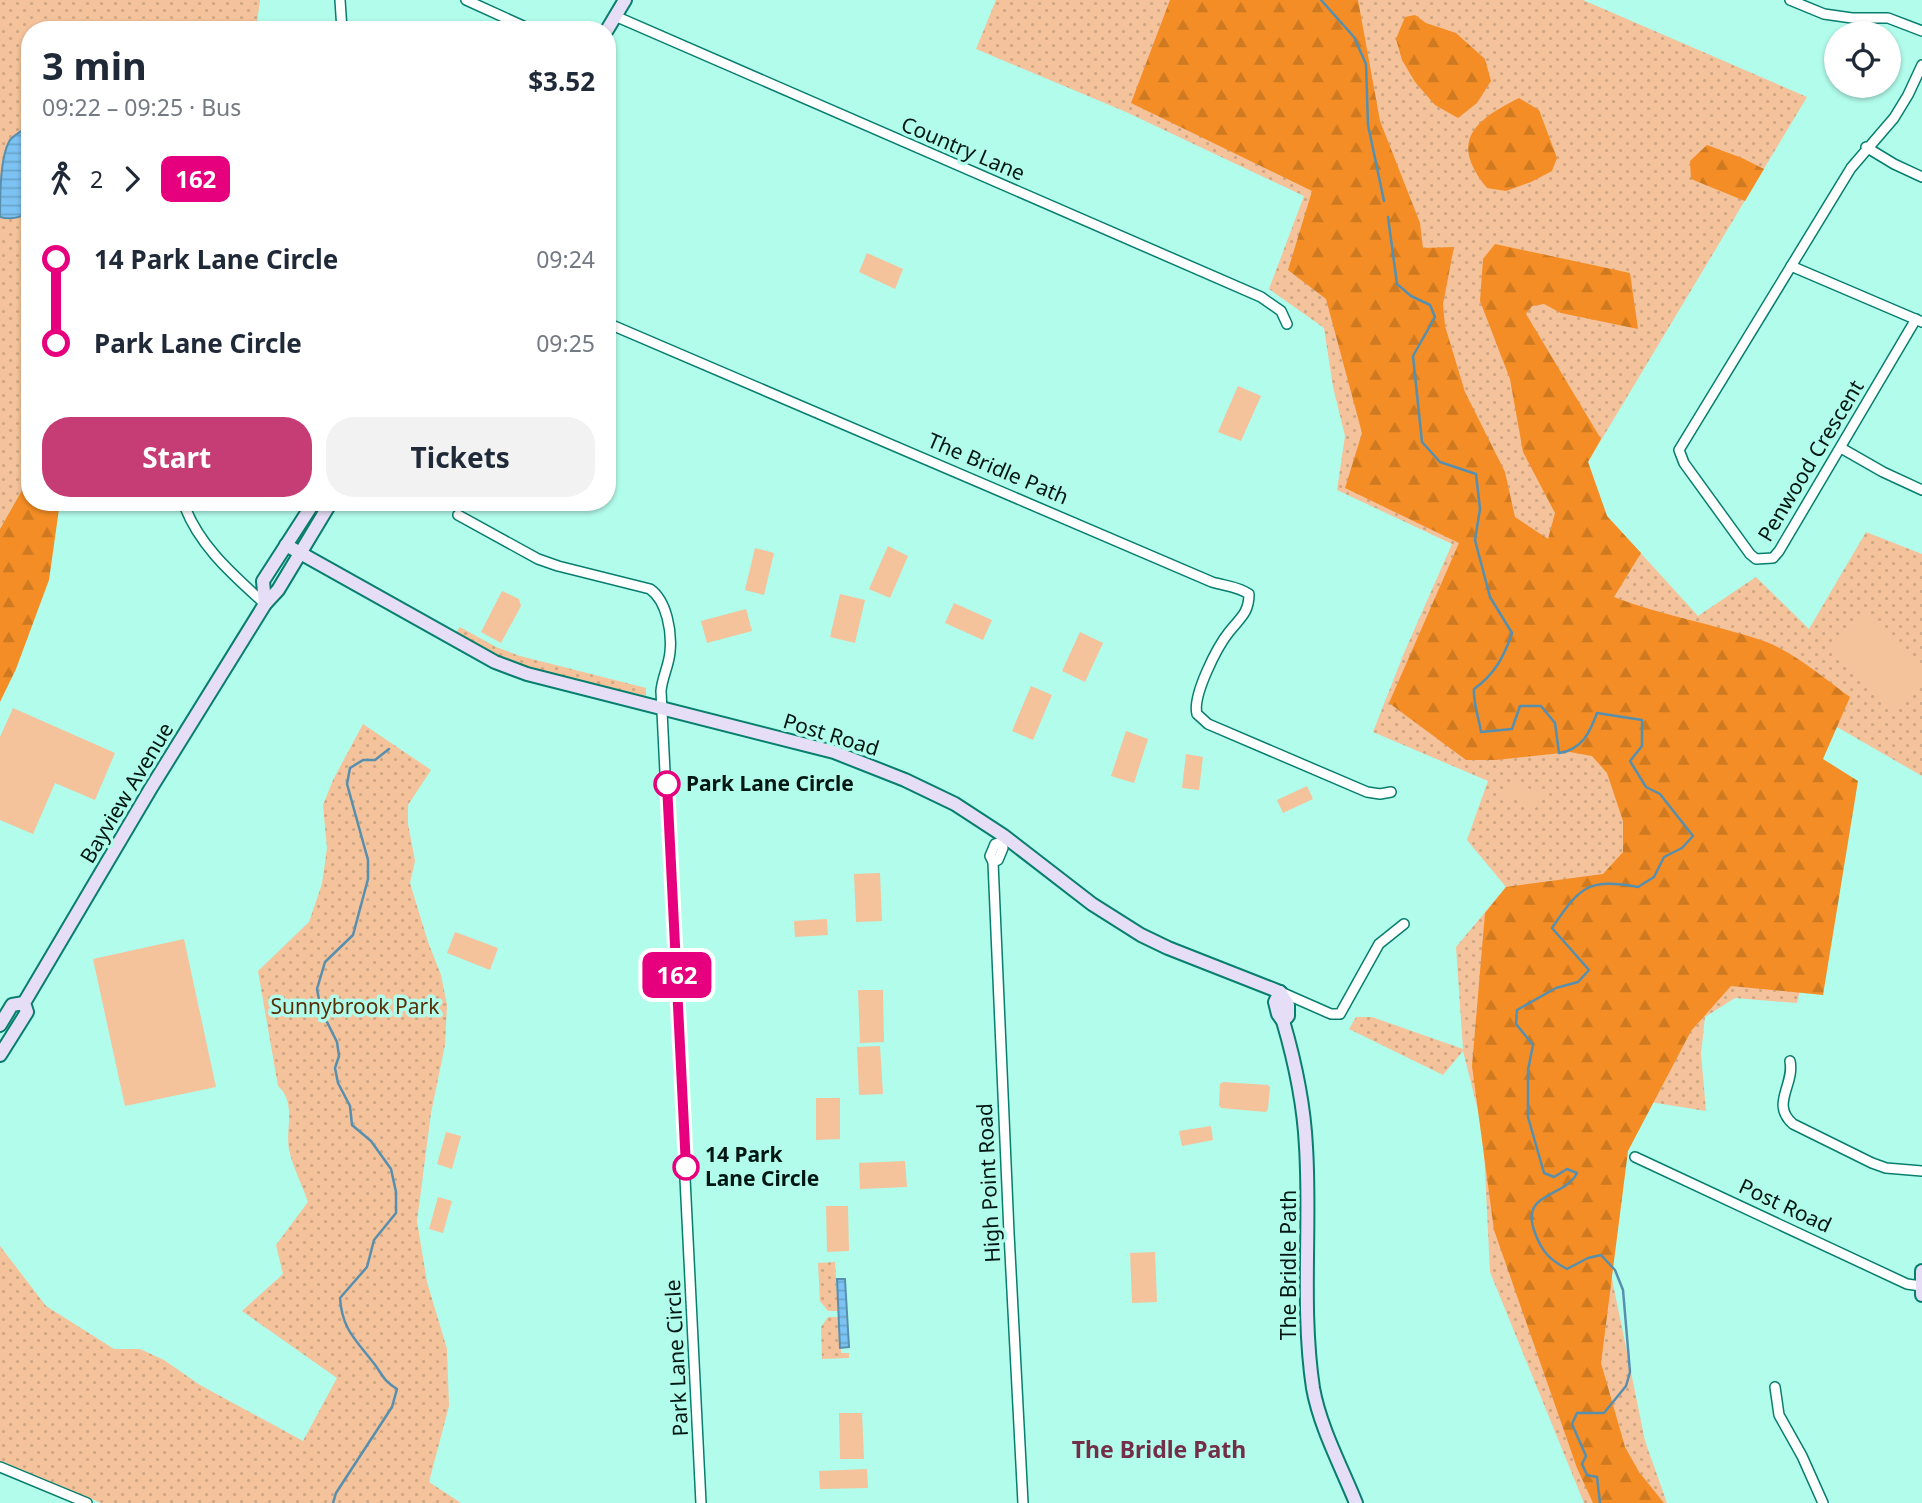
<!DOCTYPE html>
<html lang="en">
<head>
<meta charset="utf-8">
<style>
	body { margin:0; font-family:"Noto Sans",sans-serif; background:#f2f2f3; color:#1f2937; height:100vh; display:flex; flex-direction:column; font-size:26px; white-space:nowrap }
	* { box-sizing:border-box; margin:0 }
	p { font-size:23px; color:#747a83 }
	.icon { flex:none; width:38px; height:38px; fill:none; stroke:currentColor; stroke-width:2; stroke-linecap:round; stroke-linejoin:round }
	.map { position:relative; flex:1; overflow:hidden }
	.details { position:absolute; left:21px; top:21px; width:595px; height:490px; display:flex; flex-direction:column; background:#fff; border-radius:28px; box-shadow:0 2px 5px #0004 }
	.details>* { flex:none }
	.badge { padding:0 14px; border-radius:10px; font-size:24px; line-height:46px }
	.fabs { position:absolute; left:1824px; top:21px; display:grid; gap:14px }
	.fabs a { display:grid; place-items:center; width:77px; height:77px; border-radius:50%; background:#fff; box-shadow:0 2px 5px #0004; font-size:35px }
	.map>.badge { position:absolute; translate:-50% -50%; box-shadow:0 0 0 4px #fff }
	.legs { display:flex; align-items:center; gap:10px; height:77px; padding:0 21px; font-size:23px }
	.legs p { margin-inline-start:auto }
	.summary { display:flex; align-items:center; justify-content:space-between; height:119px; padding:0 21px }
	h1 { font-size:38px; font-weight:700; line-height:52px }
	.cta { display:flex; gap:14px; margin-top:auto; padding:14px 21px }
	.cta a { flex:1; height:80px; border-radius:28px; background:#c63c75; color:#fff; font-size:28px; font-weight:700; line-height:80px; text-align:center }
	.cta a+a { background:#f2f2f3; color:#1f2937 }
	ul { padding:0 21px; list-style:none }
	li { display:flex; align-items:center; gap:24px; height:84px; font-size:26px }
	li i { display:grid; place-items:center; width:10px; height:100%; margin:0 9px; background:currentColor }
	li i::after { content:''; width:18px; height:18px; margin:-9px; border:5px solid; border-radius:50%; background:#fff }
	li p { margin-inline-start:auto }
	li:first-child i { background:linear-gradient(#0000 50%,currentColor 0) }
	li:last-child i { background:linear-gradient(currentColor 50%,#0000 0) }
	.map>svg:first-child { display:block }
	.green { fill:url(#green-dots) }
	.forest { fill:url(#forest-firs) }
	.pitch { fill:#f4c29b }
	.water { fill:url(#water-rules); stroke:#578faf; stroke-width:2 }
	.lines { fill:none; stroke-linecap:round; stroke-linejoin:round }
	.stream { stroke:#578faf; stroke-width:2.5 }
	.street-casing { stroke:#077e6e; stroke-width:12 }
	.secondary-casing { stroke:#077e6e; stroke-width:16 }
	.street { stroke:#fff; stroke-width:9 }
	.secondary { stroke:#e6ddf6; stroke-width:12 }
	.line-1-casing { stroke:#fff; stroke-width:16 }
	.line-1 { stroke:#e6007e; stroke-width:10 }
	.stop-1-dot { fill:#fff; stroke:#e6007e; stroke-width:3.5 }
	.labels { text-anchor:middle; stroke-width:7; stroke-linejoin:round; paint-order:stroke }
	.street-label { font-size:21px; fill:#001712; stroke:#b2fcec }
	.stop-label { font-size:21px; font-weight:bold; fill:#001712; stroke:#b2fcec; text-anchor:start }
	.park-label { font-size:21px; fill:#572f06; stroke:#b2fcec }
	.neighbourhood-label { font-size:23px; font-weight:bold; fill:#732e48; stroke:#b2fcec }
</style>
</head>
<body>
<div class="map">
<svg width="1922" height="1503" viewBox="0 0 1922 1503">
	<defs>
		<pattern id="green-dots" width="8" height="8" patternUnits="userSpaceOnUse" patternTransform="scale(1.75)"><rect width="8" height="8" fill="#f4c29b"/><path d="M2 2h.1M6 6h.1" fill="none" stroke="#cfa684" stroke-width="1.8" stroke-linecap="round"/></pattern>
		<pattern id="forest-firs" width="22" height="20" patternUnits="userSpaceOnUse" patternTransform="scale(1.75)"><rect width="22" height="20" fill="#f48d25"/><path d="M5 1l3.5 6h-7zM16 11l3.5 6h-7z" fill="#cf7920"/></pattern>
		<pattern id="water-rules" width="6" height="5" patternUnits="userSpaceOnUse" patternTransform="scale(1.75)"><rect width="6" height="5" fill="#7cc2f2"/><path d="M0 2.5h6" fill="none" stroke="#69a6ce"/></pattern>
	</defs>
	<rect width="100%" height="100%" fill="#b2fcec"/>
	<g class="green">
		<path d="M0,0H260L256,30H30V476L0,529Z"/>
		<path d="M996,0H1583L1807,97L1588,462L1607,516L1698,616L1756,577L1809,629L1866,532L1922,554V776L1830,723L1801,819L1816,923L1797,1003L1735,998L1705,1017L1701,1054L1706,1111L1644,1101L1608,1119L1609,1264L1645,1441L1667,1503H1584L1490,1272L1483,1131L1463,1051L1443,1075L1349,1029L1356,1017H1372L1463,1049L1456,947L1506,887L1467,840L1488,781L1373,732L1404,653L1452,544L1337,490L1345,436L1333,387L1324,328L1269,289L1304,196L1126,112L976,49Z"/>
		<path d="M460,627L496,647L520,656L646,688V696L517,665L478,648L456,632Z"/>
		<path d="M363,724L431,770L408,805V824L415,861L410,883L428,942L441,975L447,1005L445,1045L431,1113L417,1221L427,1282L447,1349L449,1406L429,1482L461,1503H101L0,1461V1246L46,1306L114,1349H140L164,1360L200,1385L303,1441L337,1378L242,1311L283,1274L276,1245L308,1202C302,1185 293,1167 289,1150C285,1129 297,1103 278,1086L258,971L309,922L322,884L327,848L323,805L333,780Z"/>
		<path d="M835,1262L838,1311H828L820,1301L818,1263Z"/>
		<path d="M828,1317H839L841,1353H849V1358L822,1359L821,1327Z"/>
	</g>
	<g class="forest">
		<path d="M1170,0H1358L1380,121L1420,223L1423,248L1454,247L1443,304L1445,326L1465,392L1505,472L1515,517L1548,539L1555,513L1523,452L1510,379L1480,301L1483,259L1495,244L1630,273L1638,329L1561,313L1544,304L1532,306L1526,314L1601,439L1588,462L1607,516L1641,553L1614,597C1663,616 1714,624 1764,641C1794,652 1824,678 1850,697L1823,759L1858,781L1823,995L1731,986L1691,1031L1628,1151L1601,1363L1625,1447L1639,1472L1664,1503H1593L1577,1468L1494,1230L1472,1066L1485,913L1506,887L1603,874L1623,852V821L1607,773L1592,756L1570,752L1496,760H1466L1389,703L1459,543L1345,488L1362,433L1326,299L1288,270L1312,191L1131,103Z"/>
		<path d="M1415,15L1426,23L1456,33L1485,59L1491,81L1477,103L1458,118L1435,105L1415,82L1402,60L1396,39L1405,17Z"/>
		<path d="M1519,98L1539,110L1557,158L1552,171L1531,182L1506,191L1487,188C1448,141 1475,120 1519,98Z"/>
		<path d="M1707,145L1742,158L1764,169L1745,201L1691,179L1690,161Z"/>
		<path d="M30,476V502H60L49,580L16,669L0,702V529Z"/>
	</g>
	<g class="pitch">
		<path d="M867,253L903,269L895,289L859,272Z"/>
		<path d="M1238,386L1261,396L1241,441L1218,432Z"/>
		<path d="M888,546L908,556L890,598L869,589Z"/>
		<path d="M755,548L774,553L764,595L745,590Z"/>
		<path d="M502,591L519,599L521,606L501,643L481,632Z"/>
		<path d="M840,594L865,600L855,643L830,637Z"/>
		<path d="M954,603L992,620L983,640L945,623Z"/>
		<path d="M746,609L752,631L707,643L701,621Z"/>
		<path d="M1867,611L1922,672V682L1890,711L1830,644Z"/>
		<path d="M1080,632L1103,643L1085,682L1062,671Z"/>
		<path d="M1031,686L1052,695L1033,740L1012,731Z"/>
		<path d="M13,708L115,753L95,800L55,783L33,834L0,820V737Z"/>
		<path d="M1126,731L1148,739L1134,783L1111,776Z"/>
		<path d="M1186,754L1203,757L1199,790L1182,788Z"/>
		<path d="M1511,781L1542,794L1536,808L1505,795Z"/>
		<path d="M1307,786L1313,799L1283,813L1277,800Z"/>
		<path d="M880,873L882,921L856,922L854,874Z"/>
		<path d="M827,919L828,935L795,937L794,921Z"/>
		<path d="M455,932L498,948L490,970L447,953Z"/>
		<path d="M184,939L216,1087L125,1106L93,959Z"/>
		<path d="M858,990H883L884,1042L860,1043Z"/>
		<path d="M880,1046L883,1094L859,1095L857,1047Z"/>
		<path d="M1223,1082L1268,1085L1270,1087L1268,1109L1266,1112L1221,1108L1219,1105L1220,1084Z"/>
		<path d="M816,1098H840V1139L816,1140Z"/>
		<path d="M1211,1126L1213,1140L1182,1146L1179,1131Z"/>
		<path d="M446,1132L461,1136L452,1169L437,1164Z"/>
		<path d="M905,1161L907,1187L860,1189L859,1163Z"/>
		<path d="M438,1197L452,1201L443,1233L429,1229Z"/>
		<path d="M826,1206H848L849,1251L827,1252Z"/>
		<path d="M1155,1252L1157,1302L1132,1303L1130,1253Z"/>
		<path d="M839,1413H862L864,1459H840Z"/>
		<path d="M867,1469L868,1488L820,1489L819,1471Z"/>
	</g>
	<g class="water">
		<path d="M30,107V212C20,218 11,220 0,217C0,196 0,156 10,140C15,134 23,131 28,126L27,112Z"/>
		<path d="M837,1279H845L849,1347L840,1348Z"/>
	</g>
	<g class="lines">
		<g class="stream">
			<path d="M1321,0L1354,37L1366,64L1368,125L1384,201"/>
			<path d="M1388,217L1397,284L1411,296L1430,305L1435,317L1413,356L1422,442L1440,462L1476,474L1480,509L1475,540L1490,597L1512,633C1504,657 1494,675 1474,689C1473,703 1479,718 1481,732L1512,729L1520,706H1541L1555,723L1559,753C1582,750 1590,732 1597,713L1642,720V746L1630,761L1646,787L1660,794L1693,836L1682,848L1664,857L1654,877L1638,887C1587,878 1580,887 1552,928L1589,970L1578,982L1556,988L1517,1010L1516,1024L1533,1045L1528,1070V1117L1544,1173L1554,1177L1567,1169L1577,1173C1564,1199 1519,1191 1535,1233C1542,1252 1550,1260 1567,1269L1588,1258L1601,1255L1615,1270L1623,1290L1630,1372L1626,1386L1604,1413H1577L1572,1424L1586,1456L1582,1464L1587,1475L1597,1477L1600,1503"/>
			<path d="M333,1503L336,1493L392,1407L397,1389C381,1379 383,1374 372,1361C354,1338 342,1328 340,1298L367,1267L374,1240L396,1213V1192L391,1169L371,1141L352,1125L350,1106L338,1083L335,1068L339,1056L337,1042L321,1010L317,989L325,962L353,935L368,879V860L347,784L350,768L363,760H375L389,749"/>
		</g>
		<defs>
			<g id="street">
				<path d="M340,0L342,30"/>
				<path d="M466,0L532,30"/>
				<path d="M1790,0L1824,14L1852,18H1888L1922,31"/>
				<path d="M615,16L1261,297L1281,311L1287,324"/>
				<path d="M1866,147L1894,164L1922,177"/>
				<path d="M1791,266L1922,322"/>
				<path d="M1916,319L1779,551L1773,558L1756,559L1750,554L1684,463L1679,450L1851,168L1894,118L1908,95L1922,65"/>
				<path d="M607,323L1212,582C1225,586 1237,586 1249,594C1249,613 1240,618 1229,632C1217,647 1192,696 1197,714L1208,724L1367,792L1380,794L1391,792"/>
				<path d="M1841,448L1883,472L1922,490"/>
				<path d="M183,502C198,545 232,574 265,604"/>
				<path d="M458,515L538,559L558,566L650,589C667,601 672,632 670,652C669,665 662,678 661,691L701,1503"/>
				<path d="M1004,836L1001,842L995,844L990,856L993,862L1009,1233L1023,1503"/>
				<path d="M993,862L998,860L1003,848L1001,842"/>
				<path d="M1281,992L1331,1014H1340L1379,944L1404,924"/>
				<path d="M1790,1061C1795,1085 1770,1104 1793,1124L1872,1163L1886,1168L1922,1171"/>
				<path d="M1635,1157L1907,1284L1921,1286"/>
				<path d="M1775,1387L1779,1415L1802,1456L1823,1503"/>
				<path d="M0,1467L87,1503"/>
			</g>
			<g id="secondary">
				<path d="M607,30L625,0"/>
				<path d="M286,545L495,662L527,674L834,752L905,780L955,804L1004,836L1092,904L1141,935L1168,948L1280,992"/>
				<path d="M265,604L263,581L314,502"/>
				<path d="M1280,992L1275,1002L1278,1014L1283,1021C1295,1062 1304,1104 1306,1147C1311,1227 1301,1308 1313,1388C1320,1427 1341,1466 1356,1503"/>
				<path d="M1280,992L1288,1005V1016L1283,1021"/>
				<path d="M0,1025L12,1005L24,1003"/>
				<path d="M0,1055L27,1012L24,1003L151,788L265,604L278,590L331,502"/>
				<path d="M1922,1271V1295"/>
			</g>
		</defs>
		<use href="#street" class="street-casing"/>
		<use href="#secondary" class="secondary-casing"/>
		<use href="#street" class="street"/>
		<use href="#secondary" class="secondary"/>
	</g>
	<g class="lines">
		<defs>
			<path id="line-1" d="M667,784L686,1167"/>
		</defs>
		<use href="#line-1" class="line-1-casing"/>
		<use href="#line-1" class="line-1"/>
	</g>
	<g class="stop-1-dot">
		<circle cx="667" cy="784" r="12"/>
		<circle cx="686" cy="1167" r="12"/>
	</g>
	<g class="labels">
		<g class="street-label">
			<text transform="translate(963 149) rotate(23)" y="7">Country Lane</text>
			<text transform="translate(1811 461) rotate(-59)" y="7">Penwood Crescent</text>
			<text transform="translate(998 469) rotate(23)" y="7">The Bridle Path</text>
			<text transform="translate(831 735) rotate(17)" y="7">Post Road</text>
			<text transform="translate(127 793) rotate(-59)" y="7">Bayview Avenue</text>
			<text transform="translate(989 1183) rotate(-93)" y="7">High Point Road</text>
			<text transform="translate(1785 1206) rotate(25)" y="7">Post Road</text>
			<text transform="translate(1289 1265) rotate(-90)" y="7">The Bridle Path</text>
			<text transform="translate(677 1358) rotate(-93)" y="7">Park Lane Circle</text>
		</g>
		<g class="stop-label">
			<text x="686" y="791">Park Lane Circle</text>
			<text x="705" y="1162">14 Park<tspan x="705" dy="24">Lane Circle</tspan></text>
		</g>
		<g class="park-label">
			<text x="355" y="1014">Sunnybrook Park</text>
		</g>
		<g class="neighbourhood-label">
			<text x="1159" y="1458">The Bridle Path</text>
		</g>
	</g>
</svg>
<div class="fabs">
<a><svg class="icon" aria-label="locate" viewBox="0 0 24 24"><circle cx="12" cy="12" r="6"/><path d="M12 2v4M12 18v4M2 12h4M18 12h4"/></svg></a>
</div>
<b class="badge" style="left:677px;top:975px;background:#e6007e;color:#fff">162</b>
<section class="details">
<div class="summary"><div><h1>3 min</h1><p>09:22 – 09:25 · Bus</p></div><b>$3.52</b></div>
<div class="legs"><svg class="icon" aria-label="walk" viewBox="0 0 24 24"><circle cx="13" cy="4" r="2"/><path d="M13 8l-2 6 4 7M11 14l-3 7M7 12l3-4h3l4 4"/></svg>2<svg class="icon" aria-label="forward" viewBox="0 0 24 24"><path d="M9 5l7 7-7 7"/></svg><b class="badge" style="background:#e6007e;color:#fff">162</b></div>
<ul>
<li><i style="color:#e6007e"></i><b>14 Park Lane Circle</b><p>09:24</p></li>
<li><i style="color:#e6007e"></i><b>Park Lane Circle</b><p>09:25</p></li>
</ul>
<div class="cta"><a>Start</a><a>Tickets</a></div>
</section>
</div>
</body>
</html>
